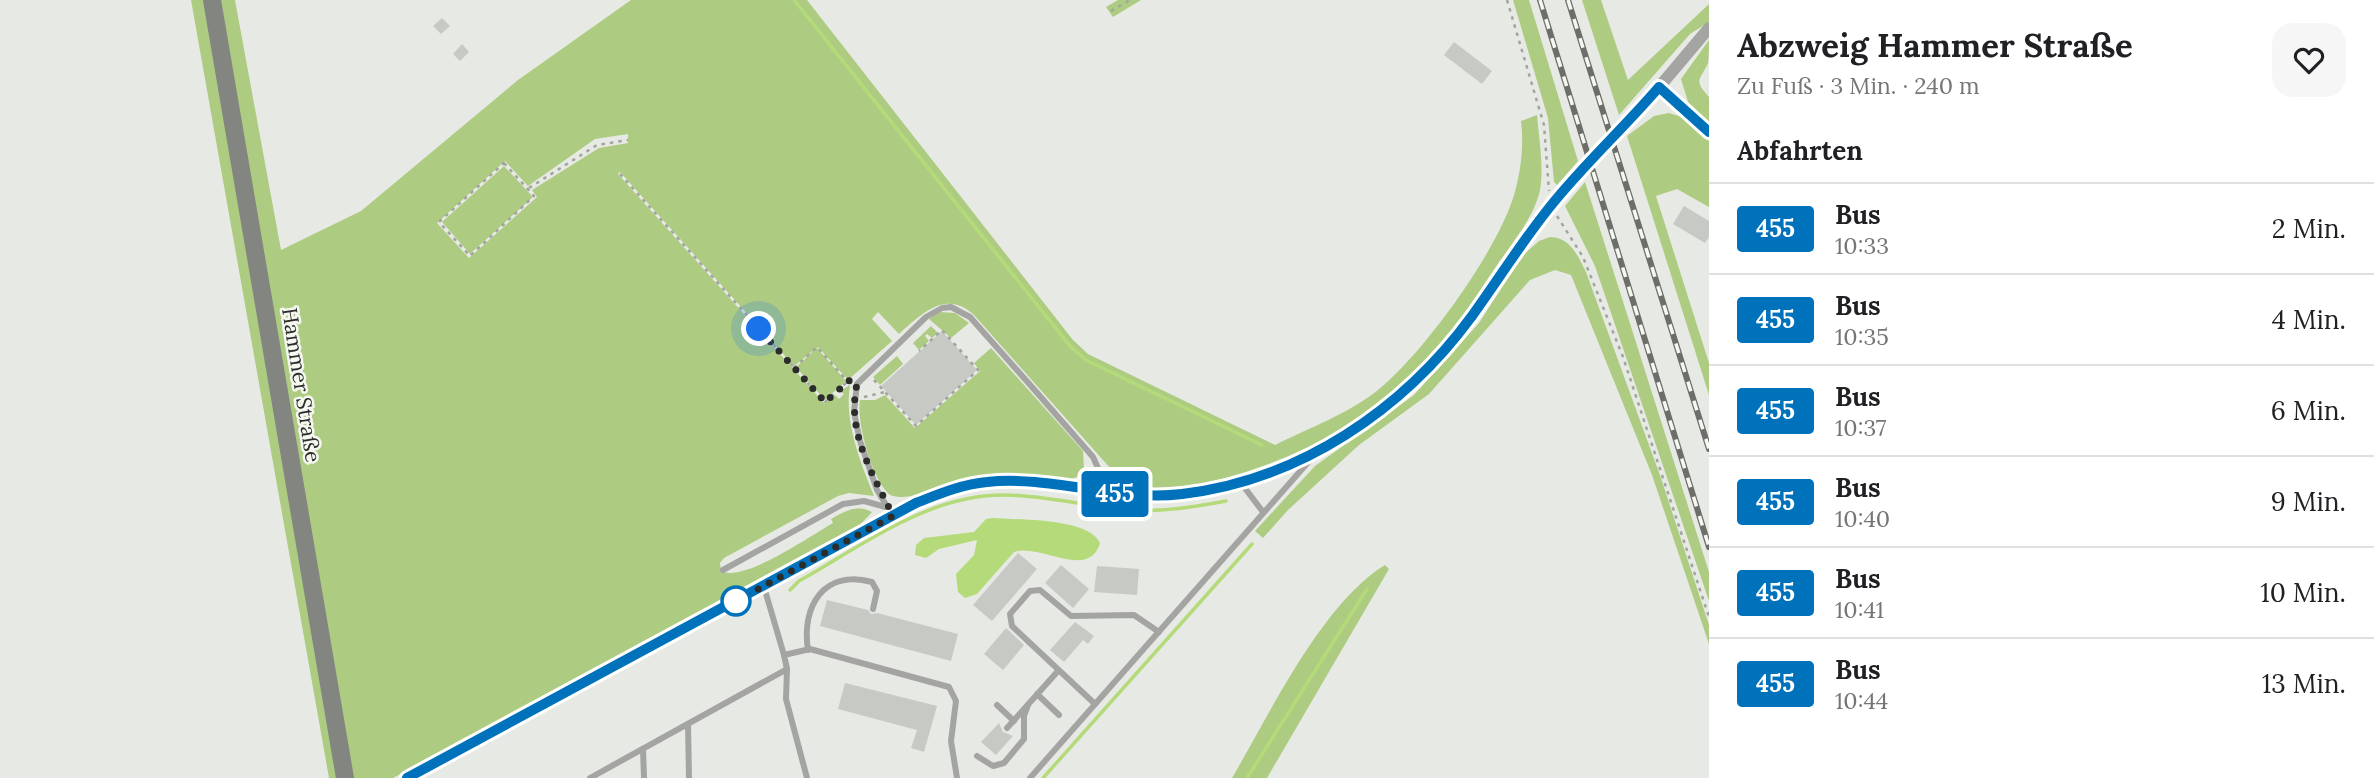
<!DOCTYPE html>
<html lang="de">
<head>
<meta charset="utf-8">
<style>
	body { margin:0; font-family:Lora,serif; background:#f6f6f6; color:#202124; height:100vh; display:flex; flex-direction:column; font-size:26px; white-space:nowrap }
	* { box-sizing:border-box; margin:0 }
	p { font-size:23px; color:#757577 }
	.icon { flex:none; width:38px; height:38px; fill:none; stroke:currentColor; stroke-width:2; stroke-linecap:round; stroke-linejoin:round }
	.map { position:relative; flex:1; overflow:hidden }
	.sheet { display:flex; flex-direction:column; background:#fff; width:665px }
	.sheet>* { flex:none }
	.badge { padding:0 14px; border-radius:5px; font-size:24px; line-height:46px }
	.you { position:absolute; width:35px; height:35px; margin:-18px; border:5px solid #fff; border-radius:50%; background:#1a73e8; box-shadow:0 0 0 10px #1a73e833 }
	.map>.badge { position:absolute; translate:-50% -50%; box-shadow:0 0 0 4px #fff }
	h2 { padding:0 28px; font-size:26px; line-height:63px }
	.round { display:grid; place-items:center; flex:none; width:74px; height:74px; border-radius:21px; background:#f6f6f6 }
	.overview { display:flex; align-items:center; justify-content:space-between; height:119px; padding:0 28px }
	h1 { font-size:33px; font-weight:700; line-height:52px }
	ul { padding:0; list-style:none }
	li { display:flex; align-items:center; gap:21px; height:91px; padding:0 28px; border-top:2px solid #e0e0e0 }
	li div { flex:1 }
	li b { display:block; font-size:26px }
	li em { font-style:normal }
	li .badge { min-width:77px; font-weight:700; text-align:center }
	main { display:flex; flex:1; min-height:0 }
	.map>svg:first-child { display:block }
	.green { fill:#adcc81; fill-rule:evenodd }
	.water { fill:#b4da7a }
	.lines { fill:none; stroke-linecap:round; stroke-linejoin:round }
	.stream { stroke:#b4da7a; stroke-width:3.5 }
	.building { fill:#c7c9c4 }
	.path { stroke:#a2a49f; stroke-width:2.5; stroke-dasharray:3.5 5; stroke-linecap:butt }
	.service { stroke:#a4a5a3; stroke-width:6 }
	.minor { stroke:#a4a5a3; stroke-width:12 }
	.secondary { stroke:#838581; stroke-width:18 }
	.rail-casing { stroke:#6d6e6a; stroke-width:6 }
	.rail { stroke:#f5f7f1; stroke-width:3.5; stroke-dasharray:10; stroke-linecap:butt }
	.minor-bridge { stroke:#a4a5a3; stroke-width:12 }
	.line-casing { stroke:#fff; stroke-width:16 }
	.line { stroke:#0072bc; stroke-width:10 }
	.walk { stroke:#2c2d2a; stroke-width:7; stroke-dasharray:0 12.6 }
	.stop-dot { fill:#fff; stroke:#0072bc; stroke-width:3.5 }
	.labels { text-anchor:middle; stroke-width:5; stroke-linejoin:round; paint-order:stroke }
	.street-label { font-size:21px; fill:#2c2d2a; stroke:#f5f7f1 }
</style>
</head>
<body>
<main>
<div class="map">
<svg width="1709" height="778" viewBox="0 0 1709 778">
	<rect width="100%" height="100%" fill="#e7eae4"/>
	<g class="green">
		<path d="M191,0H205L338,778H329Z"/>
		<path d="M219,0H235L281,250L361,211L518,80L631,0H807L1073,340L1088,354L1275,445C1309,428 1348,414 1378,390C1424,353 1498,250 1514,195C1521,171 1524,145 1521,121L1537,115C1539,139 1544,166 1540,190C1534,218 1511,244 1495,268C1468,308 1440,353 1404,385C1349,433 1280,465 1210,482C1183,488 1142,498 1119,478L974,315C945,289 922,314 899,334L878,312L872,319L892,341L848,380L818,347L794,366L620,172L618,174L825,404L835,395L839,399L844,394L840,391L850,385C844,422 860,461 874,496L849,493L838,496L724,558L720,563L721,571C743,583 812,535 833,523L831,519C845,511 857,504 872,512L860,525L393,778H352ZM628,134V143L599,148L532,190L537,197L469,258L437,223L505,161L528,186L595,139Z"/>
		<path d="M1118,0H1141L1113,17L1106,7Z"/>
		<path d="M1513,0H1529L1578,161L1557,185L1554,182L1548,118Z"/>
		<path d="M1582,0H1601L1628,80L1709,4V22L1690,34L1619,115Z"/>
		<path d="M1709,40C1709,47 1709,57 1708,63C1700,81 1693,79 1709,97V123L1688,102L1681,79Z"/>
		<path d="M1669,113L1682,117L1709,141V207L1677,189L1656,196L1709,363V395L1627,136L1654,116Z"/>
		<path d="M504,166L533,197L470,254L442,222Z"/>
		<path d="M1585,182L1709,572V601L1595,266L1565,206Z"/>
		<path d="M1550,237C1570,237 1578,256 1586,272L1661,478L1709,625V644L1652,475L1571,275L1555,270L1530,280L1429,394L1359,445L1288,510L1263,538L1255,531L1315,466L1414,395L1479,323L1522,256L1539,241Z"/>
		<path d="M939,312L955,313L969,323L951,338L929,319Z"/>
		<path d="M931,326L938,333L932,338L927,334L925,336L929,341L919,350L913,343Z"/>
		<path d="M817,348L846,381L825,400L796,367Z"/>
		<path d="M991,348L1083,451L1084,470L1077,477L1068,480C1027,476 988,471 948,483C928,489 911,502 890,495C873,481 856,423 860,400H875L885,395L915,428L980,371L974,363Z"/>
		<path d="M897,356L903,364L880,385L873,377Z"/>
		<path d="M1385,565L1389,569L1267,778H1232C1269,715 1322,603 1385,565Z"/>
	</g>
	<path class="water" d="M993,518C1018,520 1089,518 1100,543C1089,581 1039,543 1014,552L977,594L965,598L958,592L956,574L974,555L977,540L939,549L926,558L915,555L916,545L924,538L974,532L986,519Z"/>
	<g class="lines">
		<g class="stream">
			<path d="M794,0L1070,346L1086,360L1262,445"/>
			<path d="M790,590L799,581C849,553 909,510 966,499C1020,487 1076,506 1130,510C1163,512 1194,507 1226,501"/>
			<path d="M1043,778L1252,544"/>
			<path d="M1247,778L1367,589"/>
		</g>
	</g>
	<g class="building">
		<path d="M442,18L450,26L441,34L433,26Z"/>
		<path d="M1454,42L1492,71L1482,84L1444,55Z"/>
		<path d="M462,44L469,52L460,61L453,54Z"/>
		<path d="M1684,206L1709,221V237L1705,243L1673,224Z"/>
		<path d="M942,331L977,370L916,425L881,386Z"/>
		<path d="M1018,553L1037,569L992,621L973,605Z"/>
		<path d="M1061,565L1089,589L1073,608L1045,583Z"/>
		<path d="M1097,566L1139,569L1137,595L1094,592Z"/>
		<path d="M827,600L868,610L871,614L877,613L958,634L951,661L820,626Z"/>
		<path d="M1075,622L1094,636L1088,644L1083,640L1064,662L1050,650Z"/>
		<path d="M1006,628L1024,645L1003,670L984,654Z"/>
		<path d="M845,683L937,706L924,752L911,748L917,730L838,709Z"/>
		<path d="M999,723L1003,732L1013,736L996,755L981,742Z"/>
	</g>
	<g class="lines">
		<g class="path">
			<path d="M1507,0L1544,125L1549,191"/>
			<path d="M1111,11L1130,0"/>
			<path d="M504,163L534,196L470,256L439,222Z"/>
			<path d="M620,174L825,402L847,382"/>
			<path d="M529,188L597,145L628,140"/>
			<path d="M1557,216L1583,257L1623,357L1709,617"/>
			<path d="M794,368L817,347L848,382"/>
			<path d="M874,380L916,426L978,370L942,330L919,351"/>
			<path d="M864,397L885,392"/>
		</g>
		<g class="service">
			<path d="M1241,483L1263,512"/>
			<path d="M893,516L877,490L860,441L854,412L857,384L926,317L942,308L951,307L970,317L1032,387L1093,457L1102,477L1103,492"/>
			<path d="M723,570L843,504L864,501L889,508"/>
			<path d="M764,587L784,655"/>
			<path d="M808,650C801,606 824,569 872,582L877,591L873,609"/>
			<path d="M787,669L786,699L807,778"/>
			<path d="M1037,694L1059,715"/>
			<path d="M1095,704L1012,626L1010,614L1030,591L1040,590L1071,616L1134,615L1159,632"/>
			<path d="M997,705L1014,721"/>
			<path d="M688,724L689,778"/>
			<path d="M1007,728L1058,671"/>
			<path d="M643,749L644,778"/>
			<path d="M977,756L993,766L1004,763L1024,739V716L1028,705"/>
			<path d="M590,778L787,669L784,655L810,649L949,687L956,701L951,741L957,778"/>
			<path d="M1030,778L1311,459"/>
		</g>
		<g class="minor">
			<path d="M1659,87L1709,132"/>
			<path d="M1644,105L1709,28"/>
			<path d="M407,778L893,516C922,500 954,485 987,482C1038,477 1090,495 1141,496C1238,499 1335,453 1407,390C1430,371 1451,343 1470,319C1503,277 1528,230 1565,190"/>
		</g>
		<path class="secondary" d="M212,0L345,778"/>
		<defs>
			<g id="rail">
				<path d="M1540,0L1709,547"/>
				<path d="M1568,0L1709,449"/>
			</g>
		</defs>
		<use href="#rail" class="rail-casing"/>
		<use href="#rail" class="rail"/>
		<path class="minor-bridge" d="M1565,190L1644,105"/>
	</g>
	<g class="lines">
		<defs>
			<path id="line" d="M407,778L916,503C939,494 963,484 987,482C1052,475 1117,502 1182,494C1300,480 1403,410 1472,316C1498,280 1521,243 1549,208C1583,165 1624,128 1659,87L1709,132"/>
		</defs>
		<use href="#line" class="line-casing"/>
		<use href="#line" class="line"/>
		<path class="walk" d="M736,601L893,516C873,474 846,433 857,384L850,380L825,402L759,329"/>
	</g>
	<circle class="stop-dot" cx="736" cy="601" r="14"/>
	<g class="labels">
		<g class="street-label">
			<text transform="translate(301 385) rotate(81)" y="7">Hammer Straße</text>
		</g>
	</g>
</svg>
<div class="you" style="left:759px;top:329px"></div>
<b class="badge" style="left:1115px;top:494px;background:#0072bc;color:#fff">455</b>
</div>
<section class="sheet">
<div class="overview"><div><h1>Abzweig Hammer Straße</h1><p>Zu Fuß · 3 Min. · 240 m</p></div><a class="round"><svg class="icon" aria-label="heart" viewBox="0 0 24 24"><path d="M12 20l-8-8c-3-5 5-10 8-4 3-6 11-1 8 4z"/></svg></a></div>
<h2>Abfahrten</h2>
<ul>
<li><span class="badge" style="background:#0072bc;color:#fff">455</span><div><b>Bus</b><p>10:33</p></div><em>2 Min.</em></li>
<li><span class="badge" style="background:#0072bc;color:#fff">455</span><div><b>Bus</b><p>10:35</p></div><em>4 Min.</em></li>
<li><span class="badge" style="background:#0072bc;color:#fff">455</span><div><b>Bus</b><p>10:37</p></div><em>6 Min.</em></li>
<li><span class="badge" style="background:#0072bc;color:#fff">455</span><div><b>Bus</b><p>10:40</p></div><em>9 Min.</em></li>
<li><span class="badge" style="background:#0072bc;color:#fff">455</span><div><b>Bus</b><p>10:41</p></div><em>10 Min.</em></li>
<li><span class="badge" style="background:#0072bc;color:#fff">455</span><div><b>Bus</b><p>10:44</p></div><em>13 Min.</em></li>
</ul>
</section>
</main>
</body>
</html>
